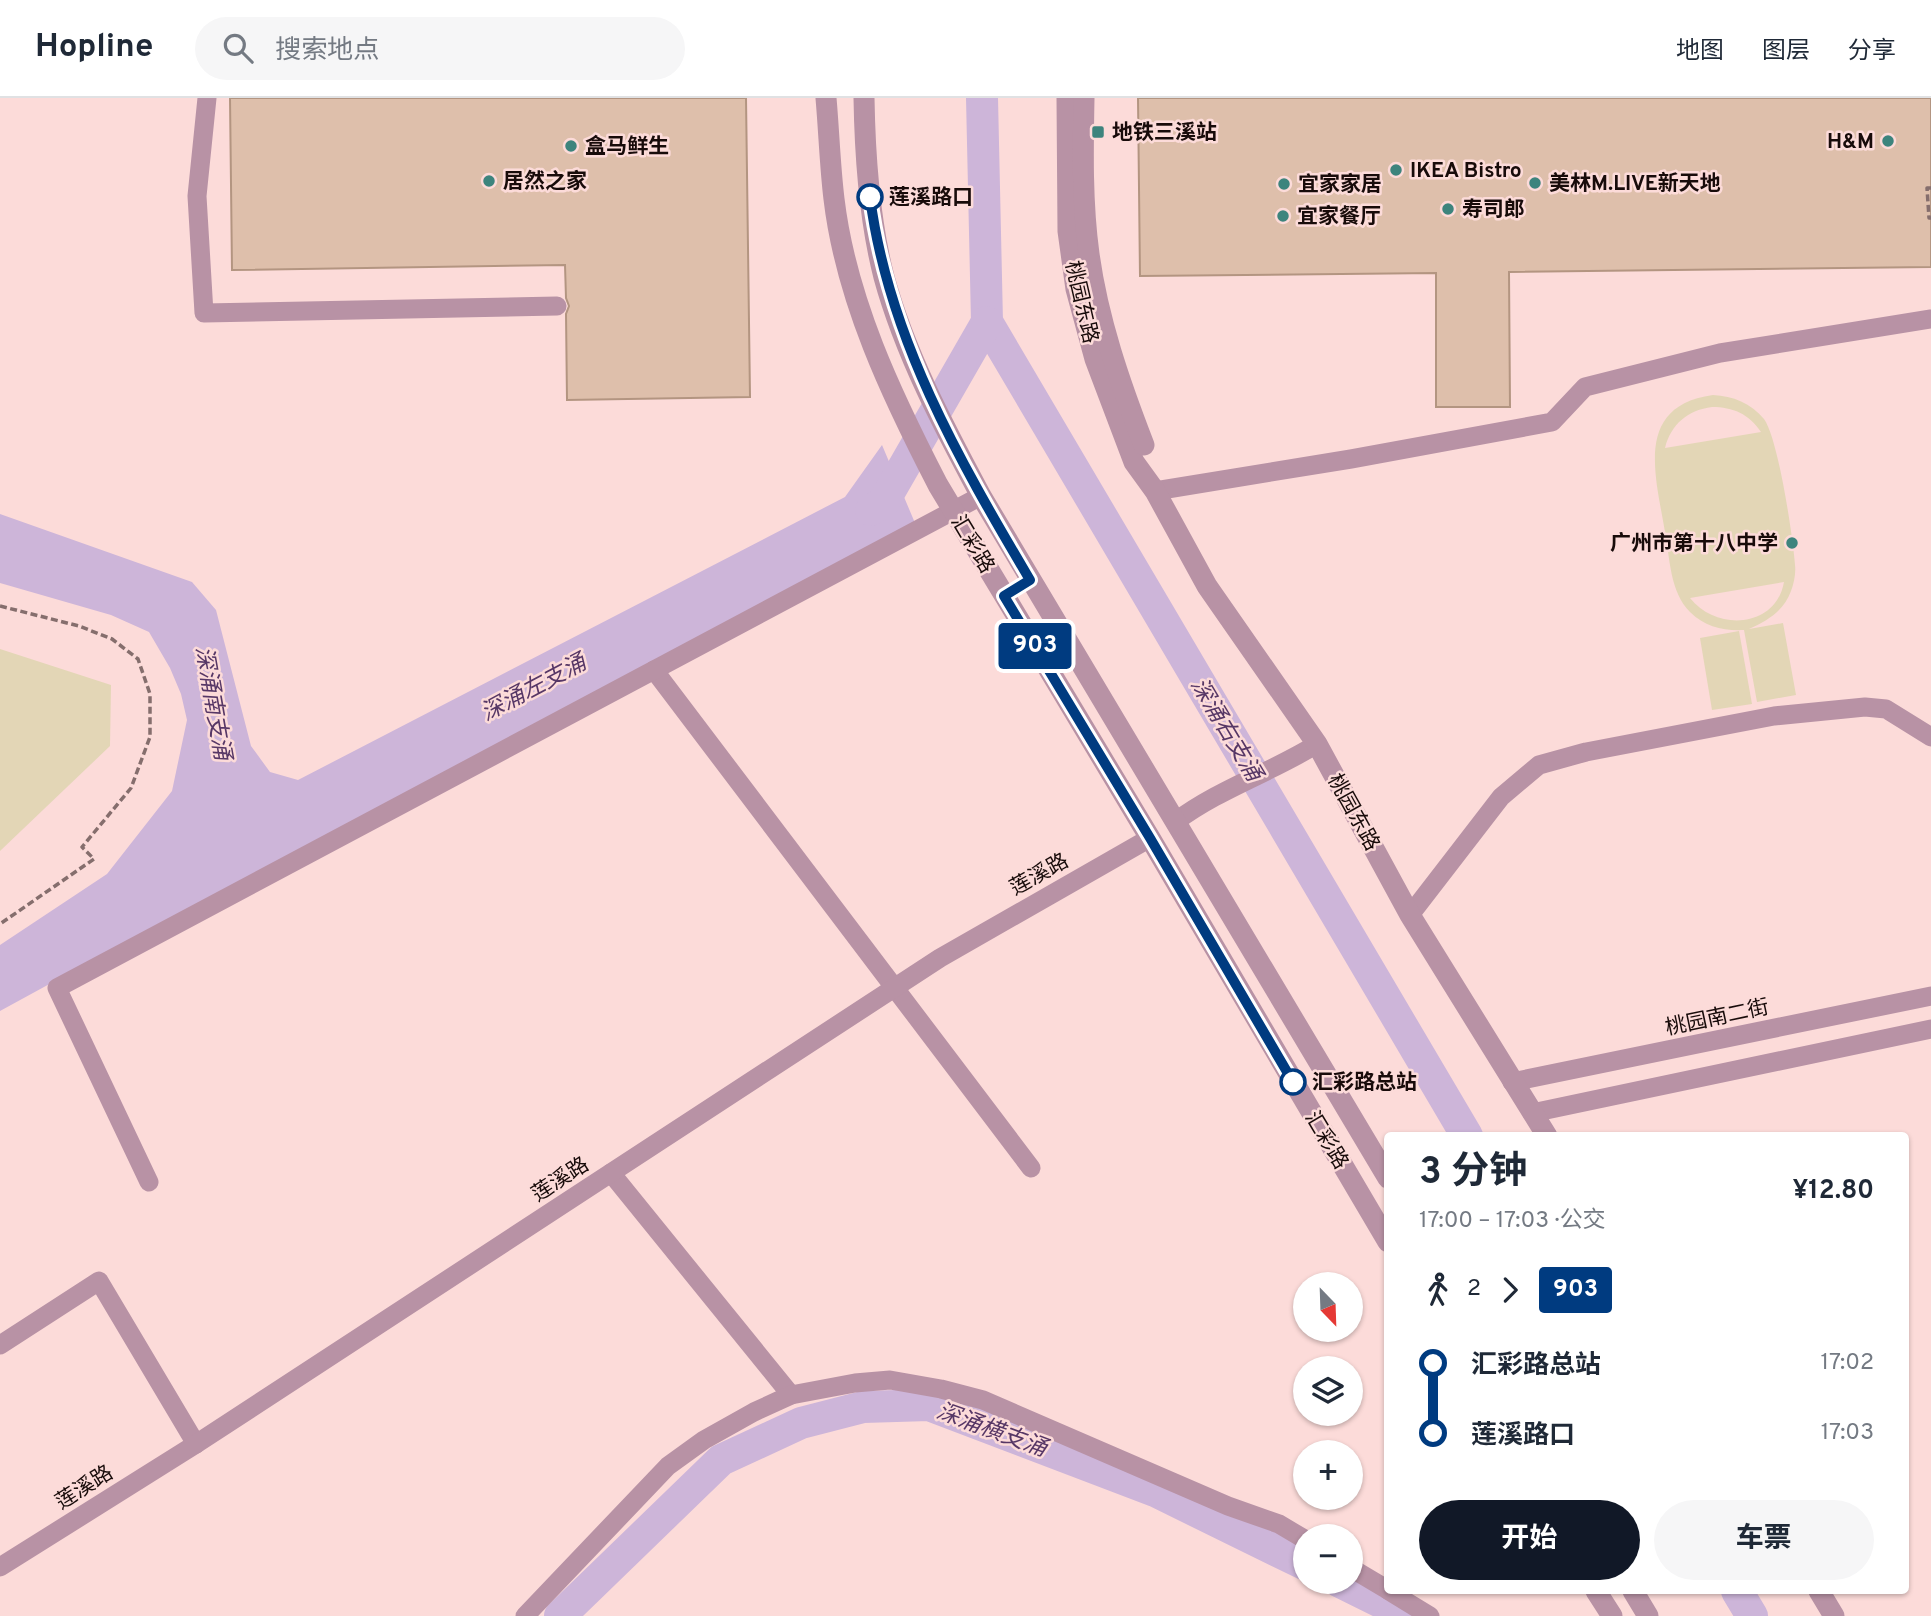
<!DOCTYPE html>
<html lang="zh">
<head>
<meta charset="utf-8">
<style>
	body { margin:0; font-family:Overpass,"Noto Sans SC",sans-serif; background:#f6f6f7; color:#1f2937; height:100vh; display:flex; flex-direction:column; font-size:26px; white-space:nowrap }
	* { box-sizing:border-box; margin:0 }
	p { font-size:23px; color:#747a83 }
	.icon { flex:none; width:38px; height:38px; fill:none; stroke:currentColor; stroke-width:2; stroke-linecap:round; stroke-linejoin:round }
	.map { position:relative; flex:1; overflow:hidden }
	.panel { position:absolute; left:1384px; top:1034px; width:525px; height:462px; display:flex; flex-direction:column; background:#fff; border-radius:7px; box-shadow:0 2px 5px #0004 }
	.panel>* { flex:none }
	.badge { padding:0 14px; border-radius:5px; font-size:24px; line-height:46px }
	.needle { width:46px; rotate:157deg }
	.controls { position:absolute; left:1293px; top:1174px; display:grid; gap:14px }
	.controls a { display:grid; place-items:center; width:70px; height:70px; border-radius:50%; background:#fff; box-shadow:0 2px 5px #0004; font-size:35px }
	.map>.badge { position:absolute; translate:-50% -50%; box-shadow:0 0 0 4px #fff }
	.legs { display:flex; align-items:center; gap:10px; height:77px; padding:0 35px; font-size:23px }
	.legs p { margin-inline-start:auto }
	.headline { display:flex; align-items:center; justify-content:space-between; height:119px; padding:0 35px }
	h1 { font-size:38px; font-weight:700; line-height:52px }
	.button { display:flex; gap:14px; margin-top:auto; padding:14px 35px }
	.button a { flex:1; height:80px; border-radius:42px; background:#111827; color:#fff; font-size:28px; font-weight:700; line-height:80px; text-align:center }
	.button a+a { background:#f6f6f7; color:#1f2937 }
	ul { padding:0 35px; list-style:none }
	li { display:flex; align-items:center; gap:24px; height:70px; font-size:26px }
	li i { display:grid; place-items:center; width:10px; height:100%; margin:0 9px; background:currentColor }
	li i::after { content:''; width:18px; height:18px; margin:-9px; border:5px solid; border-radius:50%; background:#fff }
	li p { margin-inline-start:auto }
	li:first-child i { background:linear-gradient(#0000 50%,currentColor 0) }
	li:last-child i { background:linear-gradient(currentColor 50%,#0000 0) }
	header { display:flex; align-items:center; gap:42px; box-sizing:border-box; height:98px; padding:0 35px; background:#fff; border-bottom:2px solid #e0e1e3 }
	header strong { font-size:33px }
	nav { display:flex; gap:38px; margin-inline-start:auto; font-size:24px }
	.search { width:490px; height:63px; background:#f6f6f7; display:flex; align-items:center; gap:18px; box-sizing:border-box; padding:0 24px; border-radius:38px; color:#747a83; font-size:26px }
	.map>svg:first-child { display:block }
	.green { fill:#e3d6b6; fill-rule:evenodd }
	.water { fill:#cdb5d9 }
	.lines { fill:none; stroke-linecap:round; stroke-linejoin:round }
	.river { stroke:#cdb5d9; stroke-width:32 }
	.building { fill:#debfab; stroke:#b39581; stroke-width:2 }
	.path { stroke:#856e6d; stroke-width:3.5; stroke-dasharray:7 3.5; stroke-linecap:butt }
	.minor { stroke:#b892a5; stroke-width:19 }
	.tertiary { stroke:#b892a5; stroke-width:21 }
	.line-1-casing { stroke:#fff; stroke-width:16 }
	.line-1 { stroke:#003b80; stroke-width:10 }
	.poi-dot { fill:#3d847d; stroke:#fcdbd9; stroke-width:2.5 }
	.stop-1-dot { fill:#fff; stroke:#003b80; stroke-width:3.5 }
	.labels { text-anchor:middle; stroke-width:5; stroke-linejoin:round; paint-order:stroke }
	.poi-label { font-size:21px; font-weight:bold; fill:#180b0a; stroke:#fcdbd9; text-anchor:start }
	.stop-label { font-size:21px; font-weight:bold; fill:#180b0a; stroke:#fcdbd9; text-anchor:start }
	.street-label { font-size:21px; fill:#180b0a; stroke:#fcdbd9 }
	.water-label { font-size:23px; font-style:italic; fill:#573766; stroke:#fcdbd9 }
</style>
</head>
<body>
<header>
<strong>Hopline</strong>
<div class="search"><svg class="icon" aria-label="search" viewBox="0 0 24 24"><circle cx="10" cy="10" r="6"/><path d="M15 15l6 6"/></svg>搜索地点</div>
<nav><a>地图</a><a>图层</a><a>分享</a></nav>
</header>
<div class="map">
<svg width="1931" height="1518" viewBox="0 0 1931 1518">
	<rect width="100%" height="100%" fill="#fcdbd9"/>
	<g class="green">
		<path d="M1713,297C1733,298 1751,305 1764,321C1778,340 1793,439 1795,467C1796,475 1794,485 1791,493C1784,513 1767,523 1749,531L1783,525L1796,597L1757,604L1744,532C1724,533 1705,529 1690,514C1670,494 1670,461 1665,434C1656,379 1633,308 1713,297ZM1712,309C1733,309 1749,316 1761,334L1665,350C1671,326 1688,312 1712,309ZM1784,484C1776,530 1717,534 1690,500Z"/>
		<path d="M1739,533L1752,606L1712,612L1700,540Z"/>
		<path d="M0,551L111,587L110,648L0,753Z"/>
	</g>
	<path class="water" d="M882,347L915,425L196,806L0,913V847L107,776L172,693L187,622L181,596L170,570L149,534L111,517L0,485V416L192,484L216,512L251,648L270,674L298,682L845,399Z"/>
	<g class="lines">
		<g class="river">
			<path d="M982,0L987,224L1467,1038"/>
			<path d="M871,412L883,405L987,224"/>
			<path d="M1340,1484L1409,1518"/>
			<path d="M1737,1493L1752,1518"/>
			<path d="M560,1518L721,1362L801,1325L863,1309L929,1307L1155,1393L1306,1467"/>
		</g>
	</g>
	<g class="building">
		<path d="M230,0H746L750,299L567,302L566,216L569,208L566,200L565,167L232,172Z"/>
		<path d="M1138,0H1931V169L1509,174L1510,309H1436V175L1140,178Z"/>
	</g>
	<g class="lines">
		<g class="path">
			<path d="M1931,90H1927L1929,120H1931"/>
			<path d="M0,508L79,528L112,541L138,561L150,596V639L131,690L82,749L94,761L0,826"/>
		</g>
		<g class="minor">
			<path d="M207,0L197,98L204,215L557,208"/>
			<path d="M1155,393L1351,361L1552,324L1585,289L1720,255L1931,221"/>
			<path d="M654,572L1031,1070"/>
			<path d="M1175,724C1219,691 1270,675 1317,646"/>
			<path d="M1410,817L1501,699L1539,667L1586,654L1774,618L1865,609L1886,611L1931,639"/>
			<path d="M1512,984L1931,898"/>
			<path d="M1532,1015L1931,931"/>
			<path d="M611,1075L791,1297"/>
			<path d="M149,1084L57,890L981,398"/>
			<path d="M0,1247L99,1183L196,1346"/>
			<path d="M0,1469L196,1346L940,860L1150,740"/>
			<path d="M1351,1470L1388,1492"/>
			<path d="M1389,1493L1430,1518"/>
			<path d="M525,1518L668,1368L704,1342L754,1314L791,1297L855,1285L890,1282L941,1291L983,1302L1228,1408L1279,1426L1306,1442"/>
		</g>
		<g class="tertiary">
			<path d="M826,0C829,34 830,68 834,101C846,202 892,298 938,387L1150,740L1388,1144"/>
			<path d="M864,0C865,60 869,121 884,179C905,256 944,329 981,398L1388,1080"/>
			<path d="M1067,0L1068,133L1076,191L1095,261L1134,364L1155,393L1207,488L1317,646L1410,817L1547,1038"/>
			<path d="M1084,0C1083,52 1082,105 1089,156C1098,222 1120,285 1144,347"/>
			<path d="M1596,1493L1612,1518"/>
			<path d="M1633,1493L1648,1518"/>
			<path d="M1819,1493L1834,1518"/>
		</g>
	</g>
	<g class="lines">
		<defs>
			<path id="line-1" d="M870,99C888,239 959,362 1030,482L1004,498L1150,740L1293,984"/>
		</defs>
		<use href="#line-1" class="line-1-casing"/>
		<use href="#line-1" class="line-1"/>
	</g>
	<g class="poi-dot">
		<rect x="1091" y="27" width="14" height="14" rx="3.5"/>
		<circle cx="1888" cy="43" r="7"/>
		<circle cx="571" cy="48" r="7"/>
		<circle cx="1396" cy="72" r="7"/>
		<circle cx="489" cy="83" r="7"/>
		<circle cx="1535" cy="85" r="7"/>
		<circle cx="1284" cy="86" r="7"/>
		<circle cx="1448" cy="111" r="7"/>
		<circle cx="1283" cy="118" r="7"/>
		<circle cx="1792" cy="445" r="7"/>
	</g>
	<g class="stop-1-dot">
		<circle cx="870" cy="99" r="12"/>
		<circle cx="1293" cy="984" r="12"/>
	</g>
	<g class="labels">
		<g class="poi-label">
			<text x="1112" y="41">地铁三溪站</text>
			<text x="1874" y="50" text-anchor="end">H&amp;M</text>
			<text x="585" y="55">盒马鲜生</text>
			<text x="1410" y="79">IKEA Bistro</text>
			<text x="503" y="90">居然之家</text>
			<text x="1549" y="92">美林M.LIVE新天地</text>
			<text x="1298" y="93">宜家家居</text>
			<text x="1462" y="118">寿司郎</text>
			<text x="1297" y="125">宜家餐厅</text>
			<text x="1778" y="452" text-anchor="end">广州市第十八中学</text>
		</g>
		<g class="stop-label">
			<text x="889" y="106">莲溪路口</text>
			<text x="1312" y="991">汇彩路总站</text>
		</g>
		<g class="street-label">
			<text transform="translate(1082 204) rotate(77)" y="7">桃园东路</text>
			<text transform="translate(973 446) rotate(59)" y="7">汇彩路</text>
			<text transform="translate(1354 714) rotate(61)" y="7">桃园东路</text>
			<text transform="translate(1039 776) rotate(-29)" y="7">莲溪路</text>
			<text transform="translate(1717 919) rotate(-12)" y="7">桃园南二街</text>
			<text transform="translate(1327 1042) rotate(59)" y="7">汇彩路</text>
			<text transform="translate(560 1081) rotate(-33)" y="7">莲溪路</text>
			<text transform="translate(84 1389) rotate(-32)" y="7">莲溪路</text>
		</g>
		<g class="water-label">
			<text transform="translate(533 589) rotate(-28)" y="8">深涌左支涌</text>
			<text transform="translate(214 605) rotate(80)" y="8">深涌南支涌</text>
			<text transform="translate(1227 631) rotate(59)" y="8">深涌右支涌</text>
			<text transform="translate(992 1331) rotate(20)" y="8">深涌横支涌</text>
		</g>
	</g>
</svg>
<div class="controls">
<a><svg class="needle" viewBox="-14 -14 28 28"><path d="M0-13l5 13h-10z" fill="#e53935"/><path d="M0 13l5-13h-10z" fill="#747a83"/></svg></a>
<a><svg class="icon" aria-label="layers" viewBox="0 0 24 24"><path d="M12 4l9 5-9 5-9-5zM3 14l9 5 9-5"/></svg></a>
<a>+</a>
<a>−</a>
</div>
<b class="badge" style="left:1035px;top:548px;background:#003b80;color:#fff">903</b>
<section class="panel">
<div class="headline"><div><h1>3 分钟</h1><p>17:00 – 17:03 · 公交</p></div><b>¥12.80</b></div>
<div class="legs"><svg class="icon" aria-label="walk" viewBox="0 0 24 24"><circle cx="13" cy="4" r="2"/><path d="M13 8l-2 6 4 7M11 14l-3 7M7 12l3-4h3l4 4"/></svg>2<svg class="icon" aria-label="forward" viewBox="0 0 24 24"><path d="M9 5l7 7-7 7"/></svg><b class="badge" style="background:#003b80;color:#fff">903</b></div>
<ul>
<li><i style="color:#003b80"></i><b>汇彩路总站</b><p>17:02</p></li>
<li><i style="color:#003b80"></i><b>莲溪路口</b><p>17:03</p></li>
</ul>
<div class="button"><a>开始</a><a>车票</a></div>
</section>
</div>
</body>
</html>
